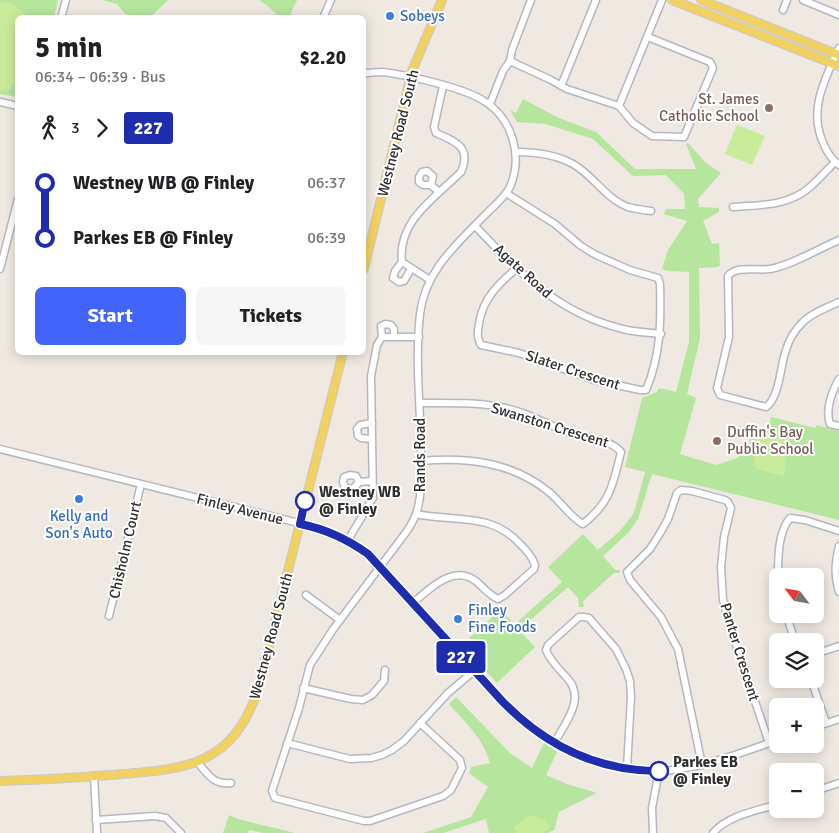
<!DOCTYPE html>
<html lang="en">
<head>
<meta charset="utf-8">
<style>
	body { margin:0; font-family:Signika,sans-serif; background:#f6f6f6; color:#202124; height:100vh; display:flex; flex-direction:column; font-size:19px; white-space:nowrap }
	* { box-sizing:border-box; margin:0 }
	p { font-size:16px; color:#757577 }
	.icon { flex:none; width:28px; height:28px; fill:none; stroke:currentColor; stroke-width:2; stroke-linecap:round; stroke-linejoin:round }
	.map { position:relative; flex:1; overflow:hidden }
	.drawer { position:absolute; left:15px; top:15px; width:351px; height:340px; display:flex; flex-direction:column; background:#fff; border-radius:8px; box-shadow:0 2px 12px #0003 }
	.drawer>* { flex:none }
	.badge { padding:0 10px; border-radius:4px; font-size:18px; line-height:32px }
	.needle { width:32px; rotate:301deg }
	.controls { position:absolute; left:769px; top:568px; display:grid; gap:10px }
	.controls a { display:grid; place-items:center; width:55px; height:55px; border-radius:8px; background:#fff; box-shadow:0 2px 12px #0003; font-size:25px }
	.map>.badge { position:absolute; translate:-50% -50%; box-shadow:0 0 0 2px #fff }
	.legs { display:flex; align-items:center; gap:8px; height:55px; padding:0 20px; font-size:16px }
	.legs p { margin-inline-start:auto }
	.summary { display:flex; align-items:center; justify-content:space-between; height:85px; padding:0 20px }
	h1 { font-size:28px; font-weight:700; line-height:38px }
	.cta { display:flex; gap:10px; margin-top:auto; padding:10px 20px }
	.cta a { flex:1; height:58px; border-radius:8px; background:#4264fb; color:#fff; font-size:20px; font-weight:700; line-height:58px; text-align:center }
	.cta a+a { background:#f6f6f6; color:#202124 }
	ul { padding:0 20px; list-style:none }
	li { display:flex; align-items:center; gap:18px; height:55px; font-size:19px }
	li i { display:grid; place-items:center; width:8px; height:100%; margin:0 6px; background:currentColor }
	li i::after { content:''; width:12px; height:12px; margin:-6px; border:4px solid; border-radius:50%; background:#fff }
	li p { margin-inline-start:auto }
	li:first-child i { background:linear-gradient(#0000 50%,currentColor 0) }
	li:last-child i { background:linear-gradient(currentColor 50%,#0000 0) }
	.map>svg:first-child { display:block }
	.green { fill:#b6e59e }
	.pitch { fill:#c9ec9a }
	.lines { fill:none; stroke-linecap:round; stroke-linejoin:round }
	.minor-casing { stroke:#b4b7c1; stroke-width:9 }
	.major-casing { stroke:#c9c9c9; stroke-width:10 }
	.minor { stroke:#fff; stroke-width:6 }
	.major { stroke:#f2d163; stroke-width:8 }
	.line-1-casing { stroke:#fff; stroke-width:11 }
	.line-1 { stroke:#1e2dae; stroke-width:8 }
	.shop-dot { fill:#3f7fe0; stroke:#fff; stroke-width:2 }
	.education-dot { fill:#8d6e63; stroke:#fff; stroke-width:2 }
	.stop-1-dot { fill:#fff; stroke:#1e2dae; stroke-width:2.5 }
	.labels { text-anchor:middle; stroke-width:4; stroke-linejoin:round; paint-order:stroke }
	.shop-label { font-size:15px; fill:#366cbe; stroke:#fff; text-anchor:start }
	.education-label { font-size:15px; fill:#785e54; stroke:#fff; text-anchor:end }
	.street-label { font-size:15px; fill:#2e2e2e; stroke:#fff }
	.stop-label { font-size:15px; font-weight:bold; fill:#2e2e2e; stroke:#fff; text-anchor:start }
</style>
</head>
<body>
<div class="map">
<svg width="839" height="833" viewBox="0 0 839 833">
	<rect width="100%" height="100%" fill="#efe9e1"/>
	<g class="green">
		<path d="M0,0H58L54,17L18,18L17,97L0,94Z"/>
		<path d="M102,0H168L150,17H135L130,15L125,14L117,4Z"/>
		<path d="M259,0H297L289,17L280,18L268,6Z"/>
		<path d="M523,99L559,118L596,132L635,169H696L686,144L688,143L706,163L721,173L698,199L699,207L719,208V212L703,221L712,244L719,243L720,265L718,267L699,268L700,338L687,394L696,398L680,454L716,465L737,458L745,452L755,427L768,429L771,417L815,428L817,425L839,431V520L652,474L638,519L629,532L603,556L615,570H620V573H614L583,601L584,607H579L578,598L568,587L519,630L535,647L497,683L462,645L501,609L514,625L562,582L548,567L583,534L598,550L620,531L634,513L645,472L625,467L642,398L657,392L659,388L676,392L689,342V272L668,271L662,269L668,250L687,221L664,214L666,209H685L684,194L666,175L633,176L593,139L546,124L517,122L510,110L516,113Z"/>
		<path d="M456,697L510,753L532,768L544,743L557,752L546,775L567,784L597,793L559,812L554,830L548,833H489L486,819L443,833H423L471,817L488,787L469,773L471,767L490,763C483,738 465,722 449,704Z"/>
		<path d="M229,815L238,819L295,833H263L249,830L248,833H223Z"/>
	</g>
	<g class="pitch">
		<path d="M0,1L13,4L29,17L18,18L17,79L9,90L0,91Z"/>
		<path d="M737,125L765,136L752,165L725,154Z"/>
		<path d="M758,431L789,437L784,476L756,469L753,453Z"/>
		<path d="M529,815C539,817 544,819 550,827L543,833H518L513,828L522,820Z"/>
	</g>
	<g class="lines">
		<defs>
			<g id="minor">
				<path d="M803,0L839,15"/>
				<path d="M783,10L787,0"/>
				<path d="M61,18L66,0"/>
				<path d="M323,18L331,0"/>
				<path d="M839,48C824,81 807,112 825,147C828,154 833,160 839,165"/>
				<path d="M510,61L551,80L567,89L619,106L633,123L652,136L684,137L713,68L710,62L648,37"/>
				<path d="M364,73C370,73 377,72 383,72C407,75 465,88 484,101C513,119 523,157 510,187C505,197 495,205 487,213C458,243 425,270 420,314C415,358 420,403 421,447C421,468 423,490 417,511C415,518 411,525 407,531L334,628L310,665L299,708L272,791L275,798L364,821H370L443,796L451,790L462,768L460,760L420,723"/>
				<path d="M561,86L596,0"/>
				<path d="M0,102L18,106"/>
				<path d="M490,104L503,71L510,61L512,50L531,0"/>
				<path d="M619,106L662,0"/>
				<path d="M516,152C536,152 555,154 573,164C593,175 606,199 628,207C635,209 644,210 651,211"/>
				<path d="M431,185H423L419,182V177L422,172L427,171L433,176L431,185L439,192"/>
				<path d="M506,193L555,224L581,246L596,255L630,270L658,278L660,284C661,321 661,355 646,390H640L594,380L519,353L481,345C476,336 478,333 479,323C483,299 498,284 516,269"/>
				<path d="M733,207C760,205 789,206 810,187C819,179 827,170 835,162"/>
				<path d="M475,226C520,273 559,315 627,330C638,332 650,333 661,334"/>
				<path d="M839,240C818,249 792,265 770,269C757,271 736,265 728,276L729,337L717,388L720,395L766,407C780,397 780,366 786,350C789,340 795,330 802,323C811,313 827,308 839,302"/>
				<path d="M402,262L430,280"/>
				<path d="M0,269L18,199"/>
				<path d="M411,269L404,281L399,282L393,278L395,271L402,262C397,221 435,198 461,172C472,147 455,141 436,133L434,127L443,86"/>
				<path d="M382,337H419"/>
				<path d="M839,379C832,391 825,410 830,424L839,426"/>
				<path d="M420,403C447,403 474,402 500,407C525,411 546,424 569,433C586,439 609,438 621,452C613,484 611,502 583,524C570,517 561,502 549,492C512,462 468,457 421,461"/>
				<path d="M371,439L361,438L358,436L357,429L360,425L372,423"/>
				<path d="M0,449L307,525C333,533 357,542 376,562C399,590 425,616 450,644C503,703 545,759 631,769C641,770 651,772 661,771C701,769 740,753 778,740"/>
				<path d="M359,482L356,476L350,475L344,477L343,482L345,488L353,489L359,482L372,481"/>
				<path d="M348,540L373,498L371,376L377,345L382,337L381,326L386,324L391,325L394,329V337"/>
				<path d="M839,546C835,563 834,575 839,592"/>
				<path d="M778,576C778,558 778,532 790,518L805,520L839,531"/>
				<path d="M306,595L340,620"/>
				<path d="M413,603C430,588 455,563 477,582C484,588 489,595 498,599L505,595L534,569L535,565C532,556 526,550 519,543C490,512 454,522 416,514"/>
				<path d="M786,614L795,641"/>
				<path d="M109,616L141,484"/>
				<path d="M815,654L839,646"/>
				<path d="M811,679L826,723"/>
				<path d="M303,688L351,699L363,700L372,695L384,681L385,670"/>
				<path d="M815,727L839,719"/>
				<path d="M287,743L350,759L371,758L382,755L392,750L404,741L448,693L474,671"/>
				<path d="M554,744C564,724 586,700 568,679C560,670 550,661 546,650L548,645L579,617H584L589,618L616,649L626,669L630,681L631,697L627,768"/>
				<path d="M197,762C208,774 213,785 231,783"/>
				<path d="M702,765L678,649L661,617L630,580L627,572L650,549L659,535L668,519L677,493L681,490L692,491L725,500L728,502L731,508L724,537L721,567L723,600L737,648L769,743"/>
				<path d="M94,776L97,833"/>
				<path d="M815,791L839,783"/>
				<path d="M96,820L155,816L166,818L181,833"/>
				<path d="M653,833L652,808L659,771"/>
				<path d="M713,833C728,815 757,811 778,804"/>
			</g>
			<g id="major">
				<path d="M672,0L839,66"/>
				<path d="M701,0L839,55"/>
				<path d="M364,269L412,71L442,0"/>
				<path d="M0,781C37,780 73,778 110,775C183,769 231,769 258,690L343,352"/>
			</g>
		</defs>
		<use href="#minor" class="minor-casing"/>
		<use href="#major" class="major-casing"/>
		<use href="#minor" class="minor"/>
		<use href="#major" class="major"/>
	</g>
	<g class="lines">
		<defs>
			<path id="line-1" d="M305,501L300,524C326,529 347,539 368,554L503,702C546,746 597,771 659,771"/>
		</defs>
		<use href="#line-1" class="line-1-casing"/>
		<use href="#line-1" class="line-1"/>
	</g>
	<g class="shop-dot">
		<circle cx="390" cy="16" r="5"/>
		<circle cx="79" cy="499" r="5"/>
		<circle cx="458" cy="619" r="5"/>
	</g>
	<g class="education-dot">
		<circle cx="769" cy="108" r="5"/>
		<circle cx="717" cy="441" r="5"/>
	</g>
	<g class="stop-1-dot">
		<circle cx="305" cy="501" r="9"/>
		<circle cx="659" cy="771" r="9"/>
	</g>
	<g class="labels">
		<g class="shop-label">
			<text x="400" y="21">Sobeys</text>
			<text x="79" y="521" text-anchor="middle">Kelly and<tspan x="79" dy="17">Son's Auto</tspan></text>
			<text x="468" y="615">Finley<tspan x="468" dy="17">Fine Foods</tspan></text>
		</g>
		<g class="education-label">
			<text x="759" y="104">St. James<tspan x="759" dy="17">Catholic School</tspan></text>
			<text x="727" y="437" text-anchor="start">Duffin's Bay<tspan x="727" dy="17">Public School</tspan></text>
		</g>
		<g class="street-label">
			<text transform="translate(398 133) rotate(-76)" y="5">Westney Road South</text>
			<text transform="translate(523 271) rotate(42)" y="5">Agate Road</text>
			<text transform="translate(573 370) rotate(18)" y="5">Slater Crescent</text>
			<text transform="translate(550 425) rotate(17)" y="5">Swanston Crescent</text>
			<text transform="translate(420 455) rotate(-90)" y="5">Rands Road</text>
			<text transform="translate(240 509) rotate(14)" y="5">Finley Avenue</text>
			<text transform="translate(125 550) rotate(-77)" y="5">Chisholm Court</text>
			<text transform="translate(271 636) rotate(-75)" y="5">Westney Road South</text>
			<text transform="translate(740 652) rotate(73)" y="5">Panter Crescent</text>
		</g>
		<g class="stop-label">
			<text x="319" y="497">Westney WB<tspan x="319" dy="17">@ Finley</tspan></text>
			<text x="673" y="767">Parkes EB<tspan x="673" dy="17">@ Finley</tspan></text>
		</g>
	</g>
</svg>
<div class="controls">
<a><svg class="needle" viewBox="-14 -14 28 28"><path d="M0-13l5 13h-10z" fill="#e53935"/><path d="M0 13l5-13h-10z" fill="#757577"/></svg></a>
<a><svg class="icon" aria-label="layers" viewBox="0 0 24 24"><path d="M12 4l9 5-9 5-9-5zM3 14l9 5 9-5"/></svg></a>
<a>+</a>
<a>−</a>
</div>
<b class="badge" style="left:461px;top:657px;background:#1e2dae;color:#fff">227</b>
<section class="drawer">
<div class="summary"><div><h1>5 min</h1><p>06:34 – 06:39 · Bus</p></div><b>$2.20</b></div>
<div class="legs"><svg class="icon" aria-label="walk" viewBox="0 0 24 24"><circle cx="13" cy="4" r="2"/><path d="M13 8l-2 6 4 7M11 14l-3 7M7 12l3-4h3l4 4"/></svg>3<svg class="icon" aria-label="forward" viewBox="0 0 24 24"><path d="M9 5l7 7-7 7"/></svg><b class="badge" style="background:#1e2dae;color:#fff">227</b></div>
<ul>
<li><i style="color:#1e2dae"></i><b>Westney WB @ Finley</b><p>06:37</p></li>
<li><i style="color:#1e2dae"></i><b>Parkes EB @ Finley</b><p>06:39</p></li>
</ul>
<div class="cta"><a>Start</a><a>Tickets</a></div>
</section>
</div>
</body>
</html>
